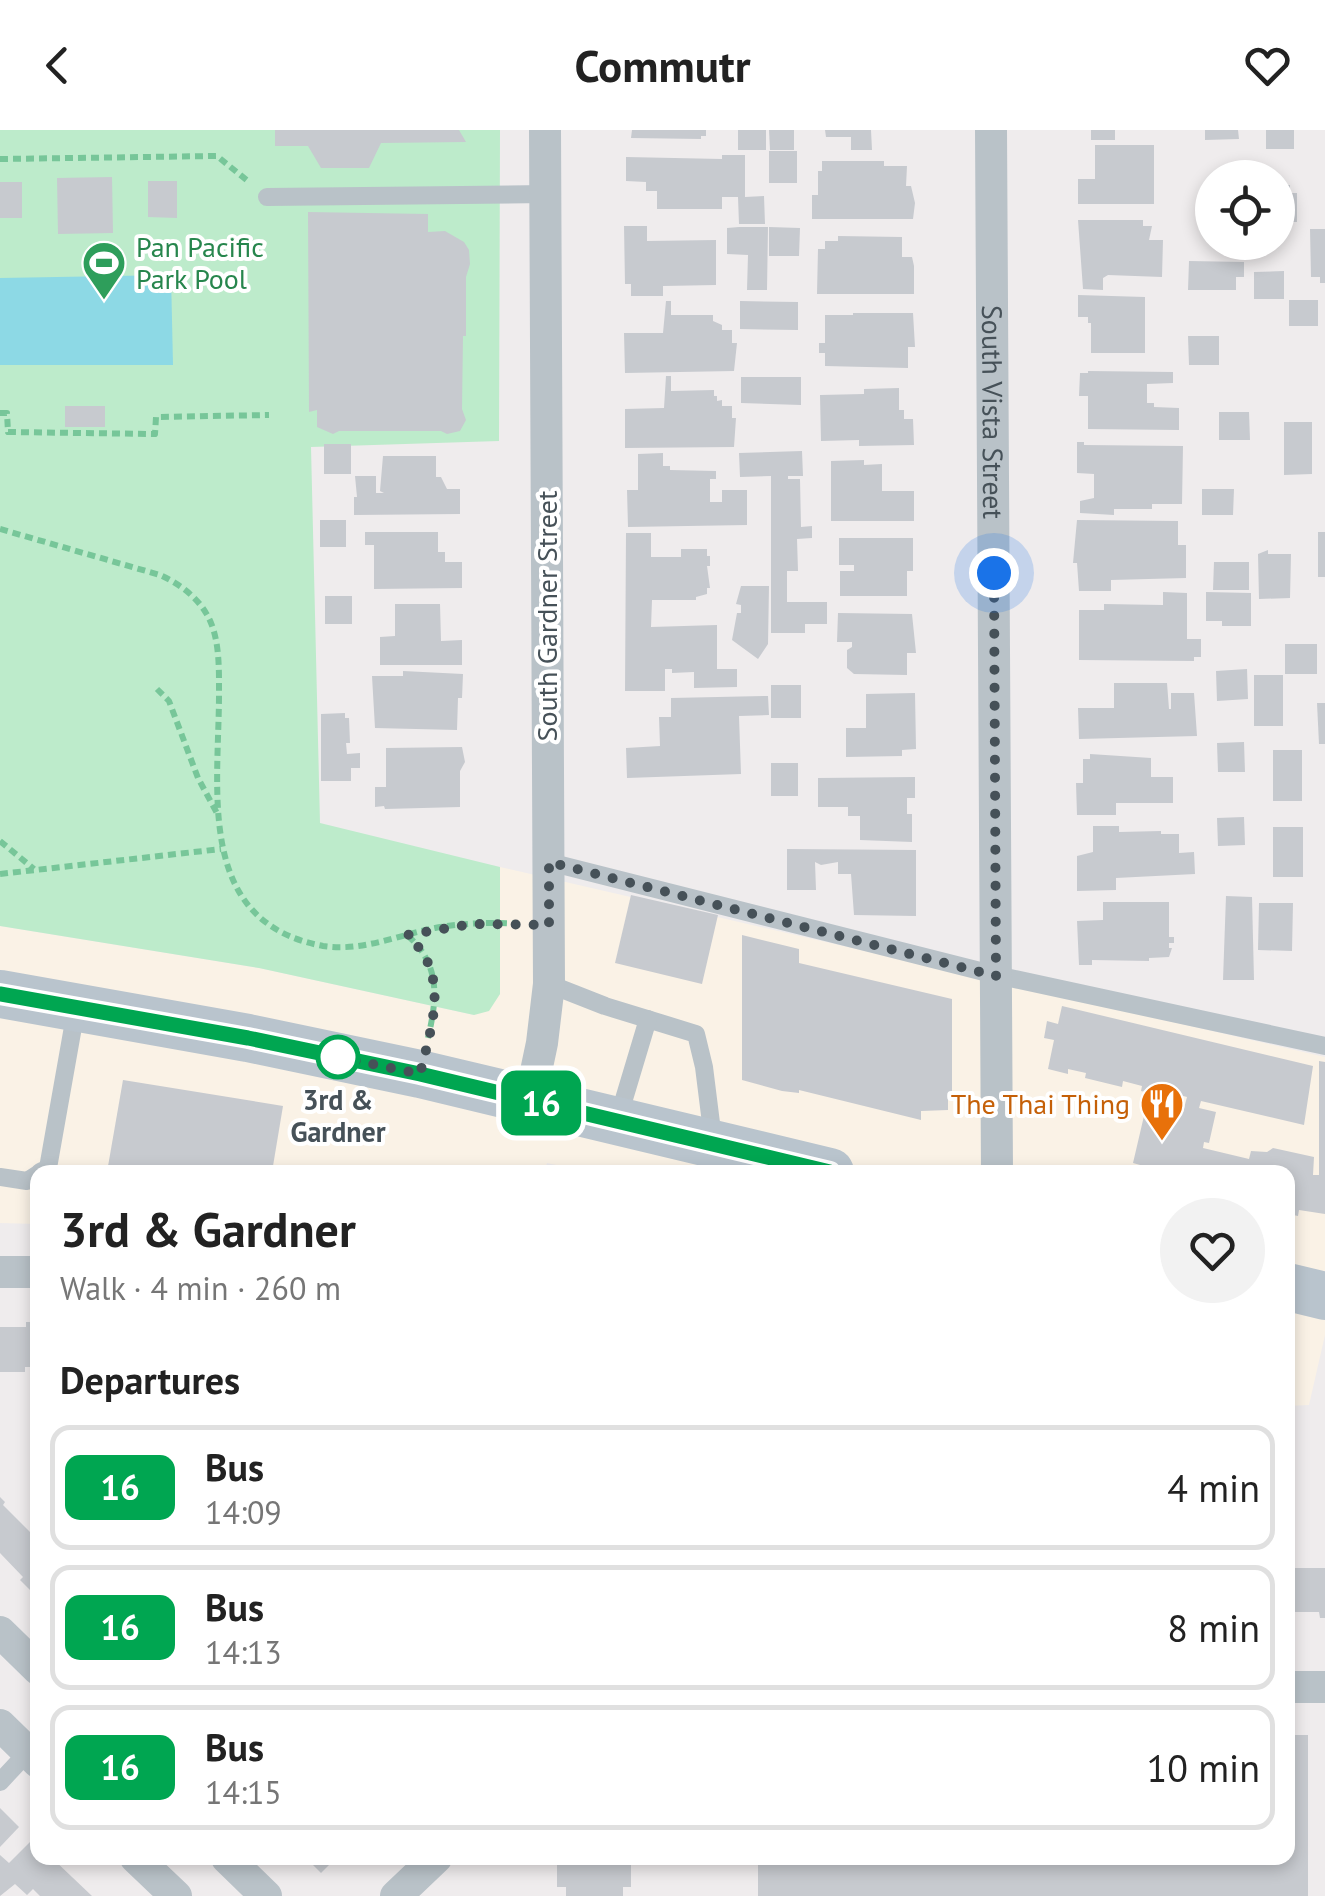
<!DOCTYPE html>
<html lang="en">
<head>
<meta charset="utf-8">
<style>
	body { margin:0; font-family:"PT Sans",sans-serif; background:#f2f2f2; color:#222; height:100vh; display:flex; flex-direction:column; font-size:38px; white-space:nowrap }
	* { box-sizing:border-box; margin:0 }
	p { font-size:32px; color:#767676 }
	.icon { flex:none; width:55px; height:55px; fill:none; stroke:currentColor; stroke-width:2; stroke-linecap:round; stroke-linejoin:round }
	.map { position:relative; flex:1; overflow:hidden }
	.details { position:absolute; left:30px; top:1035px; width:1265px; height:700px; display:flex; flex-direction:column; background:#fff; border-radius:20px; box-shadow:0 5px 15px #0003 }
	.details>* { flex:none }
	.badge { padding:0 20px; border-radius:15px; font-size:35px; line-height:65px }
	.tools { position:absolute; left:1195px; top:30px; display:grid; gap:20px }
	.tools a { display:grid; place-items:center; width:100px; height:100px; border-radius:50%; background:#fff; box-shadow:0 5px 15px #0003; font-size:50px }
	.you { position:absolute; width:50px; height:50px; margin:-25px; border:8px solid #fff; border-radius:50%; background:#1a73e8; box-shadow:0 0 0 15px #1a73e833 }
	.map>.badge { position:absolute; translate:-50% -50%; box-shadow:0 0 0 5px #fff }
	h2 { padding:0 30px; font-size:38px; line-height:90px }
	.round { display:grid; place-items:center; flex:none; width:105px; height:105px; border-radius:52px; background:#f2f2f2 }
	.headline { display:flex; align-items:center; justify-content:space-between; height:170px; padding:0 30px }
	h1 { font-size:48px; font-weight:700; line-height:75px }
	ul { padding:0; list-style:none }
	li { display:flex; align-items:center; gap:30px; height:125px; margin:0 20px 15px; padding:0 10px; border:5px solid #e0e0e0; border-radius:20px }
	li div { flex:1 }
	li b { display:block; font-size:38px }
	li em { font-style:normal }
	li .badge { min-width:110px; font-weight:700; text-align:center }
	header { display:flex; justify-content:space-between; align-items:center; height:130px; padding:0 30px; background:#fff; font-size:45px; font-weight:700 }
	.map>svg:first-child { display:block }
	.commercial { fill:#faf2e6 }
	.green { fill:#bdebcb }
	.water { fill:#8dd9e5 }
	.building { fill:#c7cacf }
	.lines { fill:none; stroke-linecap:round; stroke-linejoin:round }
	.path { stroke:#77c699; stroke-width:6; stroke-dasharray:8 5; stroke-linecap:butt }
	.service { stroke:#b9c2c8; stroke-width:18 }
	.minor { stroke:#b9c2c8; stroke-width:32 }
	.secondary { stroke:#b9c4cd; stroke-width:48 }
	.line-casing { stroke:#fff; stroke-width:22 }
	.line { stroke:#00a651; stroke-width:15 }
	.walk { stroke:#465158; stroke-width:10; stroke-dasharray:0 18 }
	.stop-dot { fill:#fff; stroke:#00a651; stroke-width:5 }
	.labels { text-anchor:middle; stroke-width:8; stroke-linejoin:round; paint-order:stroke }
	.leisure-label { font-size:28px; fill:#27864d; stroke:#fff; text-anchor:start }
	.street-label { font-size:28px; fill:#465158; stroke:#fff }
	.stop-label { font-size:28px; font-weight:bold; fill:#465158; stroke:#fff }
	.food-label { font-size:28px; fill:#c56008; stroke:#fff; text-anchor:end }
</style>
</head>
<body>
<header><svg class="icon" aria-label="back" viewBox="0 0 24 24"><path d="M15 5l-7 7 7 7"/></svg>Commutr<svg class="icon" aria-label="heart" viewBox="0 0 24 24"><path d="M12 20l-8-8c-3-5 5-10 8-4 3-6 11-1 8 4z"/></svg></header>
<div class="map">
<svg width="1325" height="1766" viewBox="0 0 1325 1766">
	<rect width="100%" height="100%" fill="#efeced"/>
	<path class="commercial" d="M500,737L1325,927V1205L1309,1275L1288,1276V1042H588L547,1033L544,1042H38L37,1094L0,1093V796L259,838L474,885L500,864Z"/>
	<path class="green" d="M0,0H500L499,311L311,317L320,693L500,737V864L489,881L474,885L259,838L0,796Z"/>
	<path class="water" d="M171,145L173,235H0V148Z"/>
	<g class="building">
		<path d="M275,0H459L466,12L381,13L369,38H321L308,16H275Z"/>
		<path d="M632,0H706V6H701V9L631,8Z"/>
		<rect x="738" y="0" width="28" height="20"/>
		<path d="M769,0H794V20H770Z"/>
		<path d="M825,0H871L872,20H851V7H826Z"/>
		<rect x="1091" y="0" width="24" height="10"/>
		<path d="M1205,0H1238L1239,9L1205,10Z"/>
		<rect x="1266" y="0" width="28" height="19"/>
		<path d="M1095,15H1154V74H1078V49H1095Z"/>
		<rect x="769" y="21" width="28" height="32"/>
		<path d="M722,25H745V67L764,66L765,94H739L738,67H722V79H657V61H646V52L626,51V27L722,29Z"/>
		<path d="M822,31H884V36H907L906,56H911L915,73L913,89H812V65H818V41H822Z"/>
		<path d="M112,47L113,103L58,104L57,48Z"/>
		<path d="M148,51H177V88L148,87Z"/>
		<rect x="0" y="52" width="22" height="36"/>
		<path d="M1278,55H1290V63H1297V92H1278Z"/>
		<path d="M308,82L428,84V102L445,101L464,112L469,120L470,134L466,147V206H463L462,279L466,290L460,301L447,304L441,301H339L333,304L317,297V280L309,282Z"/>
		<path d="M1078,90H1143V96H1152L1149,110H1163L1162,147L1108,145L1103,148V160L1083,159Z"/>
		<path d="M624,96H647V111L716,110V155L663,156V166H631V154H625Z"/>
		<path d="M739,97H768L767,160H747L748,125L727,124V98Z"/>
		<path d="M769,97L800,98L799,126H769Z"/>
		<path d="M1310,99H1325V153H1320V147H1311Z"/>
		<path d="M838,106L902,107V127H912L914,136V164H817L818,119H825V111H838Z"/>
		<path d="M1189,131L1244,132V147H1236V160H1188Z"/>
		<path d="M1284,141V169H1254V142Z"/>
		<path d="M1078,165L1145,167V223H1091V193H1088V187H1078Z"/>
		<rect x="1289" y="170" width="29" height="26"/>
		<path d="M666,171H671V185H713V191L722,195V200H732V213H737L734,241L625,243L624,203H663Z"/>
		<path d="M740,171L798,172V200L740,199Z"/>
		<path d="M853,183H913L915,217H908V238L825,236V223H819V213H825V185H853Z"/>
		<path d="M1188,206H1219V235H1189Z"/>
		<path d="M1088,241L1173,242V253L1147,254V273H1154V277L1179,278V300L1088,299V266H1079L1080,243H1088Z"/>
		<path d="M666,246H671V261L714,260V266H717V271L722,270V276H732V288H736L734,317L625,318V279L664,278Z"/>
		<path d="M741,247H801V275L741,273Z"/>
		<path d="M899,258V280H904V289H913L914,315L859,316V310L821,311L820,265L864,264V259Z"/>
		<rect x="65" y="276" width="40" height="21"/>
		<path d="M1219,282H1249L1250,310H1219Z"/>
		<path d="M1284,292H1312V344L1284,345Z"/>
		<path d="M1077,312H1084V315L1183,316L1182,374H1152V379H1114V385L1080,383V371L1094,368V344L1077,343Z"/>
		<rect x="324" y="314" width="27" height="30"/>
		<path d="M802,321L803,346H788V349H800L801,397L812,396V408L797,409L798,441H787V472H827V494H805V503H771V346L740,347L739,323Z"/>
		<path d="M663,323V336H670V340L716,341V349H710V372H722V360H747V395L628,397L627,360H638V324Z"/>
		<path d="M383,326H436V347H441L447,359H460V384L354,385V367H357L355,346H376V363H384L380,361Z"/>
		<path d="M864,330V335L882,334V361H914V391H831V331Z"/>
		<path d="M1202,359H1234L1233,385H1202Z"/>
		<rect x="320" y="390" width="26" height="27"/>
		<path d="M1077,390L1178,391V415H1186V448L1111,450V461H1079L1077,433H1073Z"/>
		<path d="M365,402H438V422H445V432H462V458L374,459V415H365Z"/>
		<rect x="1318" y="402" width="7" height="45"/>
		<path d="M626,403H651V427H681V419H707V426H710V436H707L710,458H707V464L696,467V470H652L651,497L717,495V539H737V557L694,558V542L672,543V539H665V561H625Z"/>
		<path d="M839,408H913V441H907V466H840V441H854V435H839Z"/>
		<path d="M1268,420V424H1291L1290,468L1259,469L1258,424Z"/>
		<path d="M1214,432H1249V460H1213Z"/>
		<path d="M741,456H769L768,514L758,529L732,510L737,483H741V475L736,474Z"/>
		<path d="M1163,462L1187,463V509H1201V527H1194V531L1079,530V480H1104V474L1163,475Z"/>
		<path d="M1206,462L1251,463V496H1222V491H1206Z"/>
		<rect x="325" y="466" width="27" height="28"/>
		<path d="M395,474H440L441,511L462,510V535H380V507L395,506Z"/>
		<path d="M838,483L912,484L916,523H907V545L854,544L847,538V520L852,517V512H837Z"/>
		<rect x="1285" y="514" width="32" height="30"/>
		<path d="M1247,539L1248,569L1217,571L1216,541Z"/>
		<path d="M403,541L463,544L462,568H458L457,600L375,598L372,546H403Z"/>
		<rect x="1254" y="545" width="29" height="51"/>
		<path d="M1114,553H1167L1169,579H1171V563H1194L1197,606L1079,609L1078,578H1114Z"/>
		<rect x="771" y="555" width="30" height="33"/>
		<path d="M915,563L916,619L902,620V626L846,627V598H866V564Z"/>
		<path d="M768,566L769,585L739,586L741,644L627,648L626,618L660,616L659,587H671V568Z"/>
		<path d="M1317,573H1325V614H1319Z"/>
		<path d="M345,583V588H349L350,613H346L347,624L360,623V638H351V651H321V584Z"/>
		<path d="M1244,612L1245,642H1218L1217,613Z"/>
		<path d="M462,617L465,632L460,641V677L385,679L384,676L375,677V657H386V618Z"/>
		<rect x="1273" y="620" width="29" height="51"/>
		<path d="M1090,624L1151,628V647H1173V673H1116V685H1077L1076,653H1083V629H1090Z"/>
		<rect x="771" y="633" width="27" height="33"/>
		<path d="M915,647V668H907V684H912V712L860,710V686H848V677H818V648Z"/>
		<path d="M1244,687L1245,715L1218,716L1217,688Z"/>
		<path d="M1093,696H1119V702L1161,701V704H1179V723L1194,722L1195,744L1116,748V760L1077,761V726L1093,722Z"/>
		<rect x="1273" y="697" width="30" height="50"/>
		<path d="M787,719L916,720V786L854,785L851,744H838V732L821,735L815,732L816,760H787Z"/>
		<path d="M631,765L718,785L702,854L615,833Z"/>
		<path d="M1226,766L1252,767L1254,850H1223Z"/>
		<path d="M1103,772H1169V807H1174V813H1169V818H1172L1169,827L1149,828V831L1092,830V835H1079L1077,791L1103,790Z"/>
		<path d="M1259,773H1293L1292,821L1258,820Z"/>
		<path d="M742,805L799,819V833L952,869V962L948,963V980L921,981V990L799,960V963L782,961L742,950Z"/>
		<path d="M1062,876L1313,936L1304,995L1201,971L1199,978L1216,982L1209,1013L1204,1012L1203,1018L1249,1029L1251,1021L1267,1022L1273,1018L1314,1027L1313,1045H1319V931L1325,932V1084L1299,1080L1298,1086L1288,1084V1042H1150L1151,1038L1133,1033L1147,973L1183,982L1187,967L1169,962L1168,968L1141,961L1142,956L1123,951L1122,957L1085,948L1086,943L1068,939V944L1048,939L1054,910L1044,908L1047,891L1058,894Z"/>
		<path d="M123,950L283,976L272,1042H107Z"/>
		<path d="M26,1192H38V1237H25V1242H0V1197H26Z"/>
		<path d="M1293,1348V1378L1288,1379V1349Z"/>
		<path d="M0,1367L5,1372L3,1375L38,1410V1468L20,1450L23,1447L0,1423Z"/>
		<path d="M1288,1438H1325V1488H1320L1319,1482H1293V1476H1288Z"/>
		<path d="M1288,1605H1308V1766H758V1728H1288Z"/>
		<path d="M0,1678L19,1697L0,1717Z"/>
		<path d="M33,1709L38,1713V1728H52L92,1766H40L33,1759L27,1765L15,1754L0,1766V1725L9,1733Z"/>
		<path d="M306,1728H336L321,1743Z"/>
		<path d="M557,1728H631V1757H623V1766H566V1757H557Z"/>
	</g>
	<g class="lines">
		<g class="path">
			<path d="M0,29L217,26L249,52"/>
			<path d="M0,283H7L8,302L155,304L156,287L269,285"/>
			<path d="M0,399L160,445C178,453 196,466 206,483C219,504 219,533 219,557C220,655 192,792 323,816C361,822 399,805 435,798C463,793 491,792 519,794"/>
			<path d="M157,559L169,571L198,648L218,685"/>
			<path d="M0,711L34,739"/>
			<path d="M0,744L221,719"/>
			<path d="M408,806C441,835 437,869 428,908"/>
		</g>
		<g class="service">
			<path d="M267,67L545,64"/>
			<path d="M549,732L996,845L1325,916"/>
			<path d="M549,854L605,876L696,904L704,937L713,1009"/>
			<path d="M618,989L648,889"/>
			<path d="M40,1042L48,1038L76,880"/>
			<path d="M0,1047L27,1051L38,1044"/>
			<path d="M0,1652L28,1622"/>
		</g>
		<g class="minor">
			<path id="s1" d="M991,0L997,1042"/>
			<path d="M530,970L542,913L549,854L545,0"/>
			<path d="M0,1142H38"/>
			<path d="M0,1502L38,1539"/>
			<path d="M1288,1557H1325"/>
			<path d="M0,1595L38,1632"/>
			<path d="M136,1728L176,1766"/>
			<path d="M227,1728L266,1766"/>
			<path d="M396,1766L436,1728"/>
		</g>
		<g class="secondary">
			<path d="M0,864L248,908L420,944L830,1042"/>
			<path d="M1288,1157L1325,1166"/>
		</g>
	</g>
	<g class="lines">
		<defs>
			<path id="line" d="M0,864L248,908L420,944L830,1042"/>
		</defs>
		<use href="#line" class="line-casing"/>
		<use href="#line" class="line"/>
		<path class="walk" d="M338,927L420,944C432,894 451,844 407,805L472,794L549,795V732L996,846L994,443"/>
	</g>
	<defs>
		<symbol id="stadium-pin" viewBox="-11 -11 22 30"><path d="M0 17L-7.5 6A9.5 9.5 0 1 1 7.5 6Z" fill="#2e9e5b" stroke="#fff"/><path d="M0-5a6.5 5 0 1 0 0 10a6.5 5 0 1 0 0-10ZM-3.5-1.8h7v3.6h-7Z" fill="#fff"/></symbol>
		<symbol id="restaurant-pin" viewBox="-11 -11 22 30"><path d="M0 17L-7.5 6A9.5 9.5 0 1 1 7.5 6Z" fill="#e8710a" stroke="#fff"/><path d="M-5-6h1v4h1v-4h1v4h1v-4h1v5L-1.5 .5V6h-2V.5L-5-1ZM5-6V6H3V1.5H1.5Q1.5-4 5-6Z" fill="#fff"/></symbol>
	</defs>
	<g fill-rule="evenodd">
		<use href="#stadium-pin" x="79" y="108" width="50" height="68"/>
		<use href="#restaurant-pin" x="1137" y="949" width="50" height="68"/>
	</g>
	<circle class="stop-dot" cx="338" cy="927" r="20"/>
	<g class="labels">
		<g class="leisure-label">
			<text x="136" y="127">Pan Pacific<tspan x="136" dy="32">Park Pool</tspan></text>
		</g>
		<g class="street-label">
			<text dy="10" stroke="none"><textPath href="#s1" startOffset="282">South Vista Street</textPath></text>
			<text transform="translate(547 486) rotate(-90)" y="10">South Gardner Street</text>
		</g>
		<g class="stop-label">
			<text x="338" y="980">3rd &amp;<tspan x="338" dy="32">Gardner</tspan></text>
		</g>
		<g class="food-label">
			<text x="1130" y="984">The Thai Thing</text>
		</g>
	</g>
</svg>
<div class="tools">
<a><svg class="icon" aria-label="locate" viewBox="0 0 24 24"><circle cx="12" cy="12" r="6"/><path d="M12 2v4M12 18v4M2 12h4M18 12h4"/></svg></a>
</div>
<div class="you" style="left:994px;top:443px"></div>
<b class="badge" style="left:541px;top:973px;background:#00a651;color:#fff">16</b>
<section class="details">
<div class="headline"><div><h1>3rd &amp; Gardner</h1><p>Walk · 4 min · 260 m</p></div><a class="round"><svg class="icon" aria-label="heart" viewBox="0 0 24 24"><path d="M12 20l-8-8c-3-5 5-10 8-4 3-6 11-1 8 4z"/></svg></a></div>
<h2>Departures</h2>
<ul>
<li><span class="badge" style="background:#00a651;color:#fff">16</span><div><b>Bus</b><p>14:09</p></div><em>4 min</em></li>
<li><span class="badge" style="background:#00a651;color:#fff">16</span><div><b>Bus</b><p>14:13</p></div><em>8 min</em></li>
<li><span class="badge" style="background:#00a651;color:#fff">16</span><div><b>Bus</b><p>14:15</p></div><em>10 min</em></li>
</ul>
</section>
</div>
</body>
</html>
